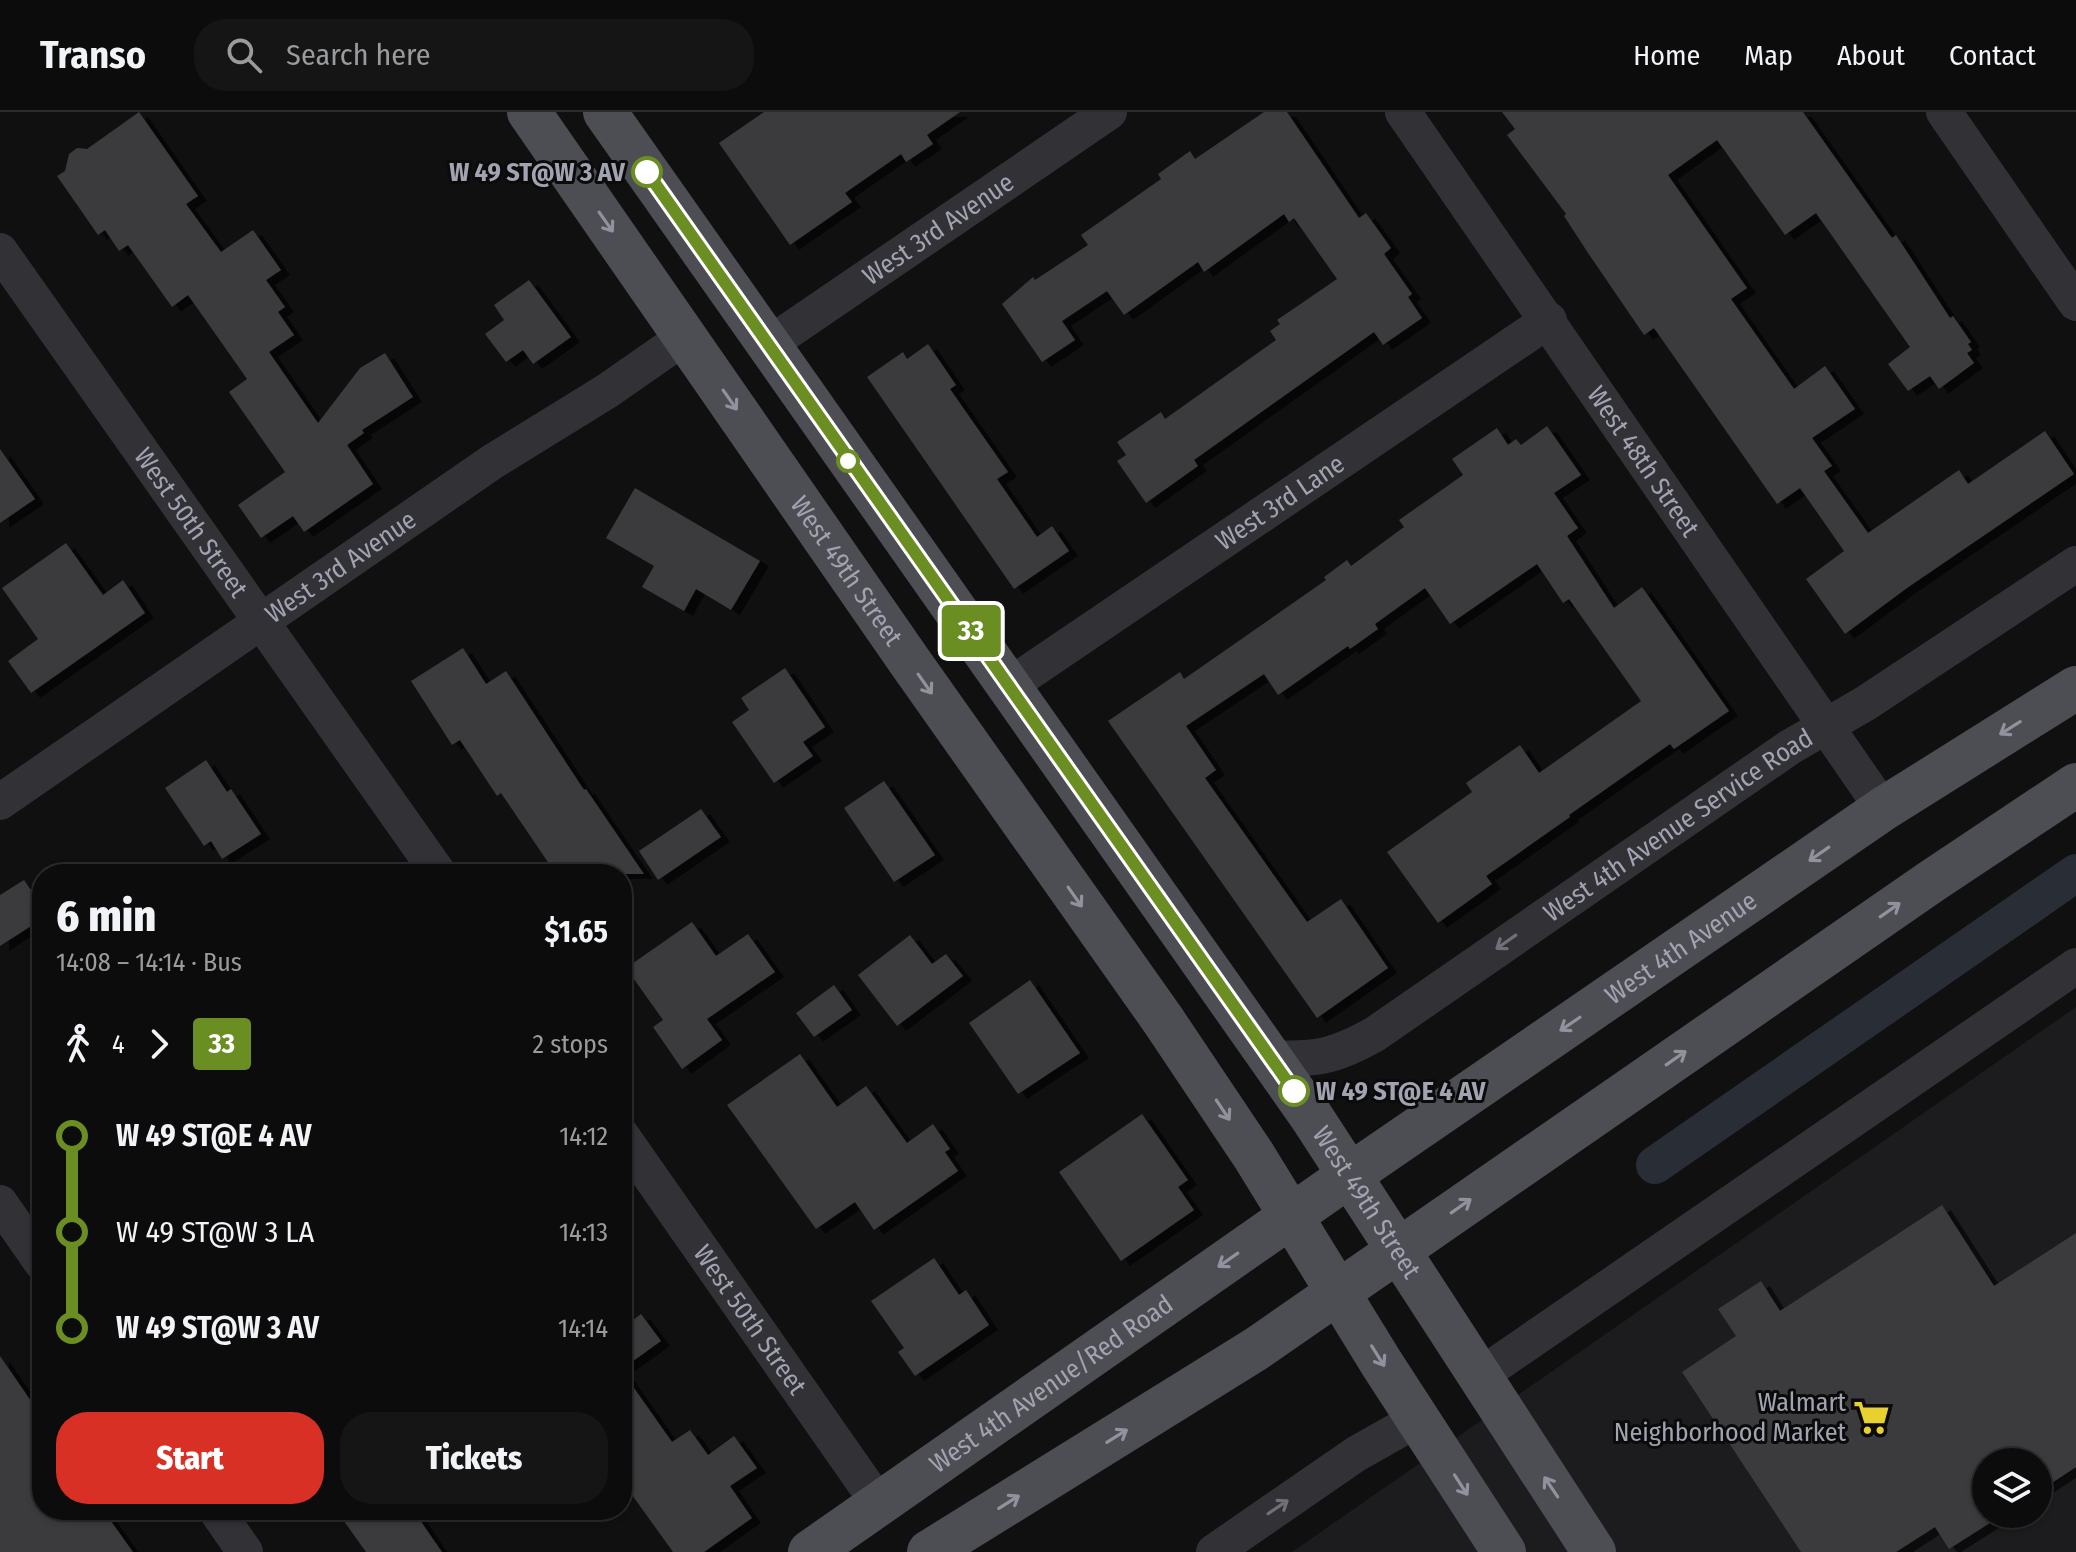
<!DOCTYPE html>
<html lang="en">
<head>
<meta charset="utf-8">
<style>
	body { margin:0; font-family:"Fira Sans Condensed",sans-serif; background:#151516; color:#f1f3f6; height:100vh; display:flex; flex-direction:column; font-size:30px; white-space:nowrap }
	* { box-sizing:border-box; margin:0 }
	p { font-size:26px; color:#9a9b9d }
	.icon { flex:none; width:44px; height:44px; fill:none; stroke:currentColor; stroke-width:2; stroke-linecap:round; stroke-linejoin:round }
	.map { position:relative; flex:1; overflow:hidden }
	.drawer { position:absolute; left:32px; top:752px; width:600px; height:656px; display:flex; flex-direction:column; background:#0c0c0d; border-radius:32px; box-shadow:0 2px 6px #0004,0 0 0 2px #2c2c2e }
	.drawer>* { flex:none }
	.badge { padding:0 16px; border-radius:6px; font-size:28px; line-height:52px }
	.controls { position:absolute; left:1972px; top:1336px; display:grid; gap:16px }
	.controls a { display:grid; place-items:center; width:80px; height:80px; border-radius:50%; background:#0c0c0d; box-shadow:0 2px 6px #0004,0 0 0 2px #2c2c2e; font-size:40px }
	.map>.badge { position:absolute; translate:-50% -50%; box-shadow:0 0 0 4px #fff }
	.legs { display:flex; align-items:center; gap:12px; height:88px; padding:0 24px; font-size:26px }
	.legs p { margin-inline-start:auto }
	.headline { display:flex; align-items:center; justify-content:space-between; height:136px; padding:0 24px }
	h1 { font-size:44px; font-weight:800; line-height:60px }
	.action { display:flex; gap:16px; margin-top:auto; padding:16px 24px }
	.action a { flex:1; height:92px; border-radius:32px; background:#d93025; color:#fff; font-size:32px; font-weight:800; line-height:92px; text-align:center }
	.action a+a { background:#151516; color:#f1f3f6 }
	ul { padding:0 24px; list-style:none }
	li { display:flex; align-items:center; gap:28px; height:96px; font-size:30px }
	li i { display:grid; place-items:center; width:12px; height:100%; margin:0 10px; background:currentColor }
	li i::after { content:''; width:20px; height:20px; margin:-10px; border:6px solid; border-radius:50%; background:#0c0c0d }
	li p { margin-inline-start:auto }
	li:first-child i { background:linear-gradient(#0000 50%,currentColor 0) }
	li:last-child i { background:linear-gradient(currentColor 50%,#0000 0) }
	header { display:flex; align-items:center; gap:48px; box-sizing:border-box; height:112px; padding:0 40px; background:#0c0c0d; border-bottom:2px solid #2c2c2e }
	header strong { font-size:38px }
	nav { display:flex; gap:44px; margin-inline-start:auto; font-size:28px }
	.search { width:560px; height:72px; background:#151516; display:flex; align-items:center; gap:20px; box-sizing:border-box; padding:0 28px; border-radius:32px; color:#9a9b9d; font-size:30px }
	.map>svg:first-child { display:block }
	.built { fill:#1c1c1e; fill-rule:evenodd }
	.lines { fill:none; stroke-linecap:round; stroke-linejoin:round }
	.canal { stroke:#292d36; stroke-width:38 }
	.building { fill:#3a3a3e; filter:url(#shadow) }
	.minor { stroke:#313136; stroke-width:36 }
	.major { stroke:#4d4d54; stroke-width:44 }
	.oneway { stroke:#90929e }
	.oneway2 { stroke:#6f707a }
	.line-1-casing { stroke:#fff; stroke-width:18 }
	.line-1 { stroke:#6b8e23; stroke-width:12 }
	.stop-1-dot { fill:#fff; stroke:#6b8e23; stroke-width:4 }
	.labels { text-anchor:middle; stroke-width:6; stroke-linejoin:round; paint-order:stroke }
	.stop-label { font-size:26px; font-weight:bold; fill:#a1a3b1; stroke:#0b0b0c; text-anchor:end }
	.street-label { font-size:26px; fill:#a1a3b1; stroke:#0b0b0c }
	.poi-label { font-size:26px; fill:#a1a3b1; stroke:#0b0b0c; text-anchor:end }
</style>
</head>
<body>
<header>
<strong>Transo</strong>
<div class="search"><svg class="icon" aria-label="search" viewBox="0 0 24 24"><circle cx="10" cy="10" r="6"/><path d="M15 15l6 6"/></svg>Search here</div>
<nav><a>Home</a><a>Map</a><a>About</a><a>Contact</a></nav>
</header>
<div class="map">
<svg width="2076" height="1440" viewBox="0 0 2076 1440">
	<defs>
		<filter id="shadow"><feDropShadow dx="9" dy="5" stdDeviation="0" flood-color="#0009"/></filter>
	</defs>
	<rect width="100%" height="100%" fill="#101011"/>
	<path class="built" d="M2076,895V1440H1292ZM1986,1350H2038V1402H1986Z"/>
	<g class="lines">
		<path class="canal" d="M1655,1053L2076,761"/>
	</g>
	<g class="building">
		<path d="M139,0L198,84L186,92L221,140L253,118L281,158L266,168L285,195L278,200L294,223L269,240L318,311L360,256L385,241L413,285L362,318L364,321L347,333L373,372L304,420L293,404L261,426L238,393L285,360L229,280L247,267L188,183L172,195L128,133L119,139L105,118L98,123L57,64L65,59L69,42L77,36L87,37Z"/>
		<path d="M764,0H960L927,23L933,32L906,50L901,42L845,81L852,90L790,133L719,31Z"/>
		<path d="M1264,0H1287L1359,106L1366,101L1391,136L1384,142L1412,182L1408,185L1422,206L1383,233L1374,220L1194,348L1198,354L1146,391L1117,349L1126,343L1117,330L1161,300L1165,307L1276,228L1270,219L1280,212L1277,208L1337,167L1294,106L1289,110L1284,102L1204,160L1198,150L1124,203L1107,179L1062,209L1075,228L1042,250L1002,192L1033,165L1035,168L1088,133L1081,123L1161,67L1158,62L1190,39L1195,47Z"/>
		<path d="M1502,0H1803L1892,126L1896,123L1950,206L1953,204L1971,230L1968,232L1972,238L1967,241L1974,251L1939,277L1930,264L1908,279L1888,252L1910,235L1816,101L1785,123L1717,28L1668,63L1747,176L1731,187L1794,277L1825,254L1855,297L1812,326L1832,354L1824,359L1868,421L1959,358L1968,372L2045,319L2074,362L1907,476L1845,522L1806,467L1844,439L1800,376L1777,392L1654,216L1644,223L1588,141L1564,104L1566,102L1507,23L1515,17Z"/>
		<path d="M529,168L571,225L533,252L523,238L506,250L485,222L504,208L494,193Z"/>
		<path d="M928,232L956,273L950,277L1008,360L997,367L1037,425L1052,414L1069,439L1014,477L867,265L903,240L907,247Z"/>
		<path d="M1547,314L1581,363L1554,381L1578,416L1567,424L1614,496L1642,475L1729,599L1674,637L1670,632L1569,703L1570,705L1486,764L1492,772L1438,811L1387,740L1472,680L1466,671L1520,633L1539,661L1641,589L1569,487L1563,491L1537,452L1450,512L1425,476L1375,512L1378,517L1350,537L1348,534L1278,583L1264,562L1186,614L1216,658L1205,666L1307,810L1341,787L1388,856L1317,906L1108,609L1180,560L1184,567L1326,468L1324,465L1347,448L1351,454L1404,415L1399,408L1463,363L1452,347L1497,316L1508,333L1516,327L1521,333Z"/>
		<path d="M0,337L35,387L0,411Z"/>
		<path d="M635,376L760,449L731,498L696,477L684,499L642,475L654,454L606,426Z"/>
		<path d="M66,431L103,483L123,468L145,501L31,581L8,549L38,527L2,476Z"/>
		<path d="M463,536L486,572L506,559L584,678L586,677L644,762H556L501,681L497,684L460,628L452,633L411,569Z"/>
		<path d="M785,556L825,615L803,630L813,644L774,671L732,610L749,598L741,586Z"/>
		<path d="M206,648L227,680L231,677L261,722L222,747L211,729L204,734L165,676Z"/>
		<path d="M884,669L935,743L894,770L844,696Z"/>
		<path d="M701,697L721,725L658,768L639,739Z"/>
		<path d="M24,768L42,794V807L0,834V783Z"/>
		<path d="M692,810L716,844L748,822L775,860L707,907L722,928L682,957L653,915L663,908L626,856Z"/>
		<path d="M910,823L932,852L946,842L963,864L897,914L858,863Z"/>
		<path d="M1030,868L1080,941L1018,982L969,911Z"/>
		<path d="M834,873L852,898L814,925L796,901Z"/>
		<path d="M800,942L837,995L866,974L907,1031L933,1012L950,1037L945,1040L958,1059L874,1118L855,1090L816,1117L727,993Z"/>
		<path d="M1142,1002L1188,1068L1178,1075L1194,1098L1121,1149L1059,1060Z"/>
		<path d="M1942,1093L1994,1174L2076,1121V1355L2038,1380V1350H1986V1402H2004L1949,1437L1935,1415L1896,1440H1801L1682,1260L1736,1224L1718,1197L1761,1169L1780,1199Z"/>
		<path d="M934,1146L959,1183L966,1178L989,1213L915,1264L898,1240L904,1236L871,1189Z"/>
		<path d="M641,1202L661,1229L622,1257V1216Z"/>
		<path d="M0,1244L42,1305V1398H103L133,1440H0Z"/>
		<path d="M622,1259L672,1330L690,1318L708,1343L734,1324L757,1356L730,1374L752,1406L704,1440H673L622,1369Z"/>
		<path d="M336,1398H413L442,1440H366Z"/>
	</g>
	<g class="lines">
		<g class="minor">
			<path id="s1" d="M1403,0L1883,697"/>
			<path d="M1944,0L2076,191"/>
			<path id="s2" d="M0,139L439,762"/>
			<path id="s3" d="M768,233L1109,0"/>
			<path id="s4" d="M1010,573L1549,208"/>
			<path id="s5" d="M0,690L492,350L607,279L686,224"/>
			<path id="s6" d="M1270,946C1316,948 1334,945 1375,922L1790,635L1866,591L2076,452"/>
			<path id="s7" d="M622,1024L879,1392"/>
			<path d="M0,1091L42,1151"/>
			<path d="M1478,1265L2076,854"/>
			<path d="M216,1398L245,1440"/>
			<path d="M1214,1440L1356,1342L1418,1307"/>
		</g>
		<g class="major">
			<path id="s8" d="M529,0L910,550L1163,908L1254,1044L1382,1252L1504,1440"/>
			<path id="s9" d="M605,0L1311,1004L1594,1440"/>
			<path id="s10" d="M810,1440L1350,1063L1883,697L2076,576"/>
			<path d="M929,1440L1256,1237L1932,769L2076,673"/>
		</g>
	</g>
	<defs><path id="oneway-shaft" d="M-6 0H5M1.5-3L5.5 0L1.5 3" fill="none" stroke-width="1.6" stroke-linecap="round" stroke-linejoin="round" transform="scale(2)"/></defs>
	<g class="oneway">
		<use href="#oneway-shaft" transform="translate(606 110) rotate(55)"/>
		<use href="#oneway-shaft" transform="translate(730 288) rotate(55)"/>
		<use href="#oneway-shaft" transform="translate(925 572) rotate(55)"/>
		<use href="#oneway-shaft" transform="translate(2010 616) rotate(148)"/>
		<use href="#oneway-shaft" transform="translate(1819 742) rotate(145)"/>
		<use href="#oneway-shaft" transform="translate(1075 785) rotate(55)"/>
		<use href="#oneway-shaft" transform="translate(1890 798) rotate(-35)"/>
		<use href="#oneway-shaft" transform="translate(1570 912) rotate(146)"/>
		<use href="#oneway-shaft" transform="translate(1676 946) rotate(-35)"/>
		<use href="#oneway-shaft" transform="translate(1223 998) rotate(56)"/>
		<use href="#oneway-shaft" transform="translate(1461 1094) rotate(-35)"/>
		<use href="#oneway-shaft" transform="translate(1228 1148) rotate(145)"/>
		<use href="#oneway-shaft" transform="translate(1378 1244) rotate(58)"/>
		<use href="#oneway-shaft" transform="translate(1117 1324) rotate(-32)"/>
		<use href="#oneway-shaft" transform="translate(1461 1373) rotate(57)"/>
		<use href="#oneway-shaft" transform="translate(1551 1375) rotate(-124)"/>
		<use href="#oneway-shaft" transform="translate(1009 1390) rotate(-32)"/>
	</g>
	<g class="oneway2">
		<use href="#oneway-shaft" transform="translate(1506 830) rotate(145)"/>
		<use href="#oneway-shaft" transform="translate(1278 1395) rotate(-34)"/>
	</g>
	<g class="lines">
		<defs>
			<path id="line-1" d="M647,60L1294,979"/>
		</defs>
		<use href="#line-1" class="line-1-casing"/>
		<use href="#line-1" class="line-1"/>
	</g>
	<defs>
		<symbol id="supermarket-bare" viewBox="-9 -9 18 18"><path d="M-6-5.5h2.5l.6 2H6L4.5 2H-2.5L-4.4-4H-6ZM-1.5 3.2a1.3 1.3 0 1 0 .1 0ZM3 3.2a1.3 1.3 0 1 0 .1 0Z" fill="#e8d031" stroke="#0b0b0c" stroke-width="2.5" paint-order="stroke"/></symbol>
	</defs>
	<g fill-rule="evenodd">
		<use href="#supermarket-bare" x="1846" y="1280" width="51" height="51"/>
	</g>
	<g class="stop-1-dot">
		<circle cx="647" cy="60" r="14"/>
		<circle cx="848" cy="349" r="10"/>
		<circle cx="1294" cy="979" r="14"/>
	</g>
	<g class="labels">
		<g class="stop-label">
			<text x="625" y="69">W 49 ST@W 3 AV</text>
			<text x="1316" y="988" text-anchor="start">W 49 ST@E 4 AV</text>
		</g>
		<g class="street-label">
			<text dy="9" stroke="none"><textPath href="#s3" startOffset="206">West 3rd Avenue</textPath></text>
			<text dy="9" stroke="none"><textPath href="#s1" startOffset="424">West 48th Street</textPath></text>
			<text dy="9" stroke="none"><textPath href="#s4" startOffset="326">West 3rd Lane</textPath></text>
			<text dy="9" stroke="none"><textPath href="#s2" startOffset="332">West 50th Street</textPath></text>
			<text dy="9" stroke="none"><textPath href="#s5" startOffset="414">West 3rd Avenue</textPath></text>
			<text dy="9" stroke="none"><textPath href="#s8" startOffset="558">West 49th Street</textPath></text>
			<text dy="9" stroke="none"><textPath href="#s6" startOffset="478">West 4th Avenue Service Road</textPath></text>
			<text dy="9" stroke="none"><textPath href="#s10" startOffset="1060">West 4th Avenue</textPath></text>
			<text dy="9" stroke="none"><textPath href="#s9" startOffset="1330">West 49th Street</textPath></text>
			<text dy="9" stroke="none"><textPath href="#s7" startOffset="224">West 50th Street</textPath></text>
			<text dy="9" stroke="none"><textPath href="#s10" startOffset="294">West 4th Avenue/Red Road</textPath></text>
		</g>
		<g class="poi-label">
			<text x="1846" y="1299">Walmart<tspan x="1846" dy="30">Neighborhood Market</tspan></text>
		</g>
	</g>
</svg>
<div class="controls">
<a><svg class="icon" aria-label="layers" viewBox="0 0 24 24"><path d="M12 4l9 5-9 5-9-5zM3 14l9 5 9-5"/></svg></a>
</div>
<b class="badge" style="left:971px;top:519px;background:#6b8e23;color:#fff">33</b>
<section class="drawer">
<div class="headline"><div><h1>6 min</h1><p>14:08 – 14:14 · Bus</p></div><b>$1.65</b></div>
<div class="legs"><svg class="icon" aria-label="walk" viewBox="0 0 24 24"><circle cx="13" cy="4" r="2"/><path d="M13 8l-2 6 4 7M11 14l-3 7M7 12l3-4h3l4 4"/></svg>4<svg class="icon" aria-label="forward" viewBox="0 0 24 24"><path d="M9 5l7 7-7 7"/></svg><b class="badge" style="background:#6b8e23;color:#fff">33</b><p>2 stops</p></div>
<ul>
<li><i style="color:#6b8e23"></i><b>W 49 ST@E 4 AV</b><p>14:12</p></li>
<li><i style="color:#6b8e23"></i><span>W 49 ST@W 3 LA</span><p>14:13</p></li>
<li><i style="color:#6b8e23"></i><b>W 49 ST@W 3 AV</b><p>14:14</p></li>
</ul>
<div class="action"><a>Start</a><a>Tickets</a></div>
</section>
</div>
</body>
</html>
